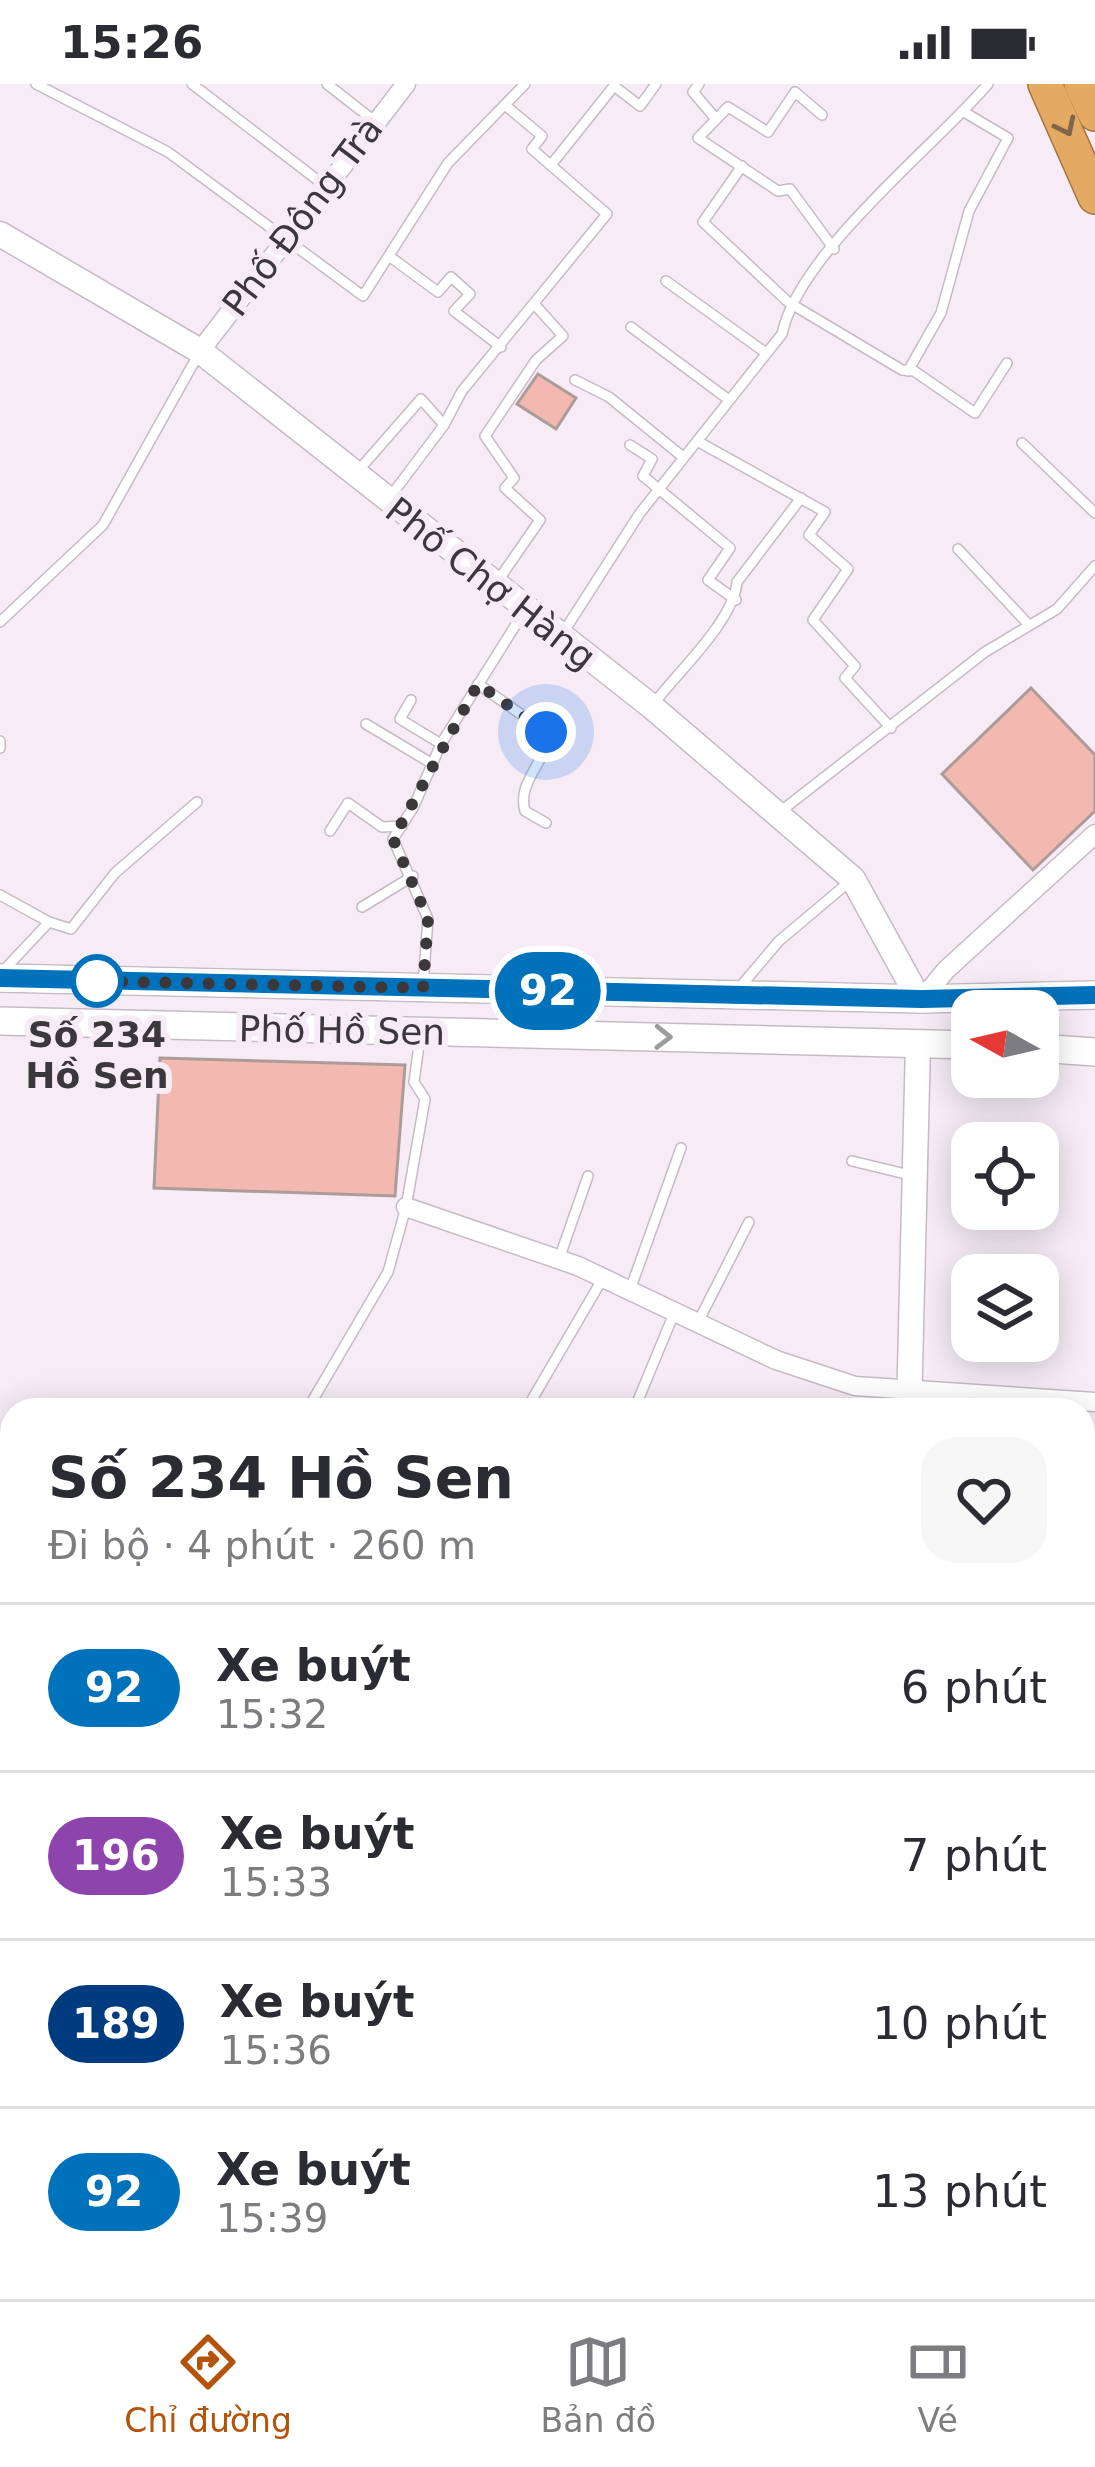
<!DOCTYPE html>
<html lang="vi">
<head>
<meta charset="utf-8">
<style>
	body { margin:0; font-family:"DejaVu Sans",sans-serif; background:#f7f7f7; color:#2b2b33; height:100vh; display:flex; flex-direction:column; font-size:45px; white-space:nowrap }
	* { box-sizing:border-box; margin:0 }
	p { font-size:39px; color:#7c7c81 }
	.icon { flex:none; width:66px; height:66px; fill:none; stroke:currentColor; stroke-width:2; stroke-linecap:round; stroke-linejoin:round }
	.map { position:relative; flex:1; overflow:hidden }
	.drawer { position:absolute; left:0px; top:1314px; width:1095px; height:903px; display:flex; flex-direction:column; background:#fff; border-radius:36px 36px 0 0; box-shadow:0 6px 30px #0003 }
	.drawer>* { flex:none }
	.badge { padding:0 24px; border-radius:39px; font-size:42px; line-height:78px }
	.needle { width:78px; rotate:278deg }
	.fabs { position:absolute; left:951px; top:906px; display:grid; gap:24px }
	.fabs a { display:grid; place-items:center; width:108px; height:108px; border-radius:24px; background:#fff; box-shadow:0 6px 30px #0003; font-size:60px }
	.you { position:absolute; width:60px; height:60px; margin:-30px; border:9px solid #fff; border-radius:50%; background:#1a73e8; box-shadow:0 0 0 18px #1a73e833 }
	.map>.badge { position:absolute; translate:-50% -50%; box-shadow:0 0 0 6px #fff }
	.round { display:grid; place-items:center; flex:none; width:126px; height:126px; border-radius:36px; background:#f7f7f7 }
	.headline { display:flex; align-items:center; justify-content:space-between; height:204px; padding:0 48px }
	h1 { font-size:57px; font-weight:700; line-height:90px }
	ul { padding:0; list-style:none }
	li { display:flex; align-items:center; gap:36px; height:168px; padding:0 48px; border-top:3px solid #e1e1e2 }
	li div { flex:1 }
	li b { display:block; font-size:45px }
	li em { font-style:normal }
	li .badge { min-width:132px; font-weight:700; text-align:center }
	.status { display:flex; justify-content:space-between; align-items:center; height:84px; padding:0 60px; background:#fff; direction:ltr }
	.status svg { height:33px; fill:currentColor }
	.tab-bar { display:flex; justify-content:space-around; align-items:center; height:168px; border-top:3px solid #e1e1e2; background:#fff; font-size:33px; color:#7c7c81 }
	.tab-bar a { display:grid; justify-items:center; gap:6px }
	.tab-bar .selected { color:#b45309 }
	.map>svg:first-child { display:block }
	.building { fill:#f3b8af; stroke:#ab9c9a; stroke-width:3 }
	.lines { fill:none; stroke-linecap:round; stroke-linejoin:round }
	.service-casing { stroke:#c6bbc5; stroke-width:12 }
	.minor-casing { stroke:#c6bbc5; stroke-width:21 }
	.tertiary-casing { stroke:#c6bbc5; stroke-width:27 }
	.secondary-casing { stroke:#c6bbc5; stroke-width:30 }
	.trunk-casing { stroke:#a5733b; stroke-width:36 }
	.service { stroke:#fff; stroke-width:9 }
	.minor { stroke:#fff; stroke-width:18 }
	.tertiary { stroke:#fff; stroke-width:24 }
	.secondary { stroke:#fff; stroke-width:27 }
	.trunk { stroke:#e4aa63; stroke-width:33 }
	.oneway { stroke:#7f654a }
	.oneway2 { stroke:#9d9b9c }
	.line-casing { stroke:#fff; stroke-width:27 }
	.line { stroke:#0072bc; stroke-width:18 }
	.walk { stroke:#3b373a; stroke-width:12; stroke-dasharray:0 21.6 }
	.stop-dot { fill:#fff; stroke:#0072bc; stroke-width:6 }
	.labels { text-anchor:middle; stroke-width:12; stroke-linejoin:round; paint-order:stroke }
	.street-label { font-size:36px; fill:#3b373a; stroke:#f7ecf6 }
	.stop-label { font-size:36px; font-weight:bold; fill:#3b373a; stroke:#f7ecf6 }
</style>
</head>
<body>
<div class="status"><b>15:26</b><svg viewBox="0 0 49 12"><path d="M0 12V9h3v3zM5 12V6h3v6zM10 12V3h3v9zM15 12V0h3v12zM26 1h20v11H26zM47 4h2v5h-2z"/></svg></div>
<div class="map">
<svg width="1095" height="2215" viewBox="0 0 1095 2215">
	<rect width="100%" height="100%" fill="#f7ecf6"/>
	<g class="building">
		<path d="M538,290L576,314L556,345L517,320Z"/>
		<path d="M1031,604L1095,671V727L1033,786L942,690Z"/>
		<path d="M160,974L405,981L395,1112L154,1104Z"/>
	</g>
	<g class="lines">
		<defs>
			<g id="service">
				<path d="M36,0L168,68L363,212L448,79L525,0"/>
				<path d="M192,0L324,101"/>
				<path d="M327,0L373,36"/>
				<path d="M699,0L693,8L716,35"/>
				<path d="M822,31L795,8L768,48L728,23L698,54L778,107L790,105L834,165"/>
				<path d="M551,81L614,2L640,22L656,0"/>
				<path d="M742,82L703,138L788,218L902,286L914,287L975,329L1007,279"/>
				<path d="M389,172L438,208L451,193L470,210L454,227L501,263"/>
				<path d="M666,197L766,269"/>
				<path d="M631,243L729,316"/>
				<path d="M908,287L941,229L969,127L1008,54L964,28"/>
				<path d="M575,296L609,313L683,373"/>
				<path d="M697,357L825,428L809,451L848,485L813,536L855,582L845,594L891,644"/>
				<path d="M1022,359L1095,429"/>
				<path d="M630,361L652,375L643,392L730,464L708,496L736,516"/>
				<path d="M357,388L421,315L444,341"/>
				<path d="M390,413L444,341L462,307L607,130L532,65L542,52L505,21"/>
				<path d="M958,465L1029,541"/>
				<path d="M497,498L540,436L505,404L514,394L485,352L536,276L563,252L536,222"/>
				<path d="M0,538L103,441L198,271"/>
				<path d="M561,552L640,429L782,250C799,169 932,65 988,0"/>
				<path d="M478,600L546,648C550,677 516,696 525,727L546,739"/>
				<path d="M411,616L400,635L441,660"/>
				<path d="M655,618C679,587 734,536 737,498L801,414"/>
				<path d="M366,640L431,679"/>
				<path d="M0,657V664"/>
				<path d="M781,727L985,568L1057,525L1095,482"/>
				<path d="M330,747L348,719L382,743L402,742"/>
				<path d="M0,811L49,838"/>
				<path d="M362,823L413,792"/>
				<path d="M4,886L49,838L71,845L115,789L197,718"/>
				<path d="M423,902L428,835L393,755L413,724L441,660L525,526"/>
				<path d="M740,903L779,857L849,798"/>
				<path d="M852,1077L914,1092"/>
				<path d="M559,1175L588,1092"/>
				<path d="M630,1206L681,1064"/>
				<path d="M698,1238L749,1138"/>
				<path d="M307,1326L388,1188L406,1123L425,1015L414,998L420,953"/>
				<path d="M539,1326L530,1319L603,1194"/>
				<path d="M634,1326L675,1227"/>
				<path d="M0,1555L1,1637"/>
				<path d="M1083,1614L1095,1615"/>
				<path d="M0,2161L12,2162"/>
				<path d="M118,2205L134,2215"/>
				<path d="M317,2215L326,2205"/>
			</g>
			<g id="minor">
				<path d="M200,267L406,0"/>
				<path d="M922,915L946,886L1095,750"/>
				<path d="M406,1123L578,1182L776,1276L855,1302L1095,1318"/>
			</g>
			<g id="tertiary">
				<path d="M0,150L200,267L651,622L853,795L919,915"/>
				<path d="M909,1326L918,959"/>
				<path d="M817,2215L824,2205"/>
			</g>
			<g id="secondary">
				<path d="M0,894L922,915L1095,911"/>
				<path d="M0,937L972,961"/>
				<path d="M1038,964L1095,968"/>
			</g>
			<g id="trunk">
				<path d="M1045,0L1095,113"/>
				<path d="M1081,0L1095,30"/>
			</g>
		</defs>
		<use href="#service" class="service-casing"/>
		<use href="#minor" class="minor-casing"/>
		<use href="#tertiary" class="tertiary-casing"/>
		<use href="#secondary" class="secondary-casing"/>
		<use href="#trunk" class="trunk-casing"/>
		<use href="#service" class="service"/>
		<use href="#minor" class="minor"/>
		<use href="#tertiary" class="tertiary"/>
		<use href="#secondary" class="secondary"/>
		<use href="#trunk" class="trunk"/>
	</g>
	<defs><path id="oneway-chevron" d="M-2-3.5L2.5 0L-2 3.5" fill="none" stroke-width="1.6" stroke-linecap="round" stroke-linejoin="round" transform="scale(3)"/></defs>
	<use class="oneway" href="#oneway-chevron" transform="translate(1066 43) rotate(64)"/>
	<use class="oneway2" href="#oneway-chevron" transform="translate(663 953) rotate(1)"/>
	<g class="lines">
		<defs>
			<path id="line" d="M0,894L922,915L1095,911"/>
		</defs>
		<use href="#line" class="line-casing"/>
		<use href="#line" class="line"/>
		<path class="walk" d="M97,897H88L423,904L428,835L393,755L478,600L546,648"/>
	</g>
	<circle class="stop-dot" cx="97" cy="897" r="24"/>
	<g class="labels">
		<g class="street-label">
			<text transform="translate(302 132) rotate(-53)" y="13">Phố Đông Trà</text>
			<text transform="translate(491 499) rotate(38)" y="13">Phố Chợ Hàng</text>
			<text transform="translate(342 946) rotate(1)" y="13">Phố Hồ Sen</text>
		</g>
		<g class="stop-label">
			<text x="97" y="963">Số 234<tspan x="97" dy="41">Hồ Sen</tspan></text>
		</g>
	</g>
</svg>
<div class="fabs">
<a><svg class="needle" viewBox="-14 -14 28 28"><path d="M0-13l5 13h-10z" fill="#e53935"/><path d="M0 13l5-13h-10z" fill="#7c7c81"/></svg></a>
<a><svg class="icon" aria-label="locate" viewBox="0 0 24 24"><circle cx="12" cy="12" r="6"/><path d="M12 2v4M12 18v4M2 12h4M18 12h4"/></svg></a>
<a><svg class="icon" aria-label="layers" viewBox="0 0 24 24"><path d="M12 4l9 5-9 5-9-5zM3 14l9 5 9-5"/></svg></a>
</div>
<div class="you" style="left:546px;top:648px"></div>
<b class="badge" style="left:548px;top:907px;background:#0072bc;color:#fff">92</b>
<section class="drawer">
<div class="headline"><div><h1>Số 234 Hồ Sen</h1><p>Đi bộ · 4 phút · 260 m</p></div><a class="round"><svg class="icon" aria-label="heart" viewBox="0 0 24 24"><path d="M12 20l-8-8c-3-5 5-10 8-4 3-6 11-1 8 4z"/></svg></a></div>
<ul>
<li><span class="badge" style="background:#0072bc;color:#fff">92</span><div><b>Xe buýt</b><p>15:32</p></div><em>6 phút</em></li>
<li><span class="badge" style="background:#8e44ad;color:#fff">196</span><div><b>Xe buýt</b><p>15:33</p></div><em>7 phút</em></li>
<li><span class="badge" style="background:#003b80;color:#fff">189</span><div><b>Xe buýt</b><p>15:36</p></div><em>10 phút</em></li>
<li><span class="badge" style="background:#0072bc;color:#fff">92</span><div><b>Xe buýt</b><p>15:39</p></div><em>13 phút</em></li>
</ul>
</section>
</div>
<nav class="tab-bar">
<a class="selected"><svg class="icon" aria-label="directions" viewBox="0 0 24 24"><path d="M12 3l9 9-9 9-9-9zM9 14v-3h6M13 9l2 2-2 2"/></svg>Chỉ đường</a>
<a><svg class="icon" aria-label="map" viewBox="0 0 24 24"><path d="M3 6l6-2 6 2 6-2v14l-6 2-6-2-6 2zM9 4v14M15 6v14"/></svg>Bản đồ</a>
<a><svg class="icon" aria-label="tickets" viewBox="0 0 24 24"><path d="M3 7h18v10H3zM15 7v10"/></svg>Vé</a>
</nav>
</body>
</html>
